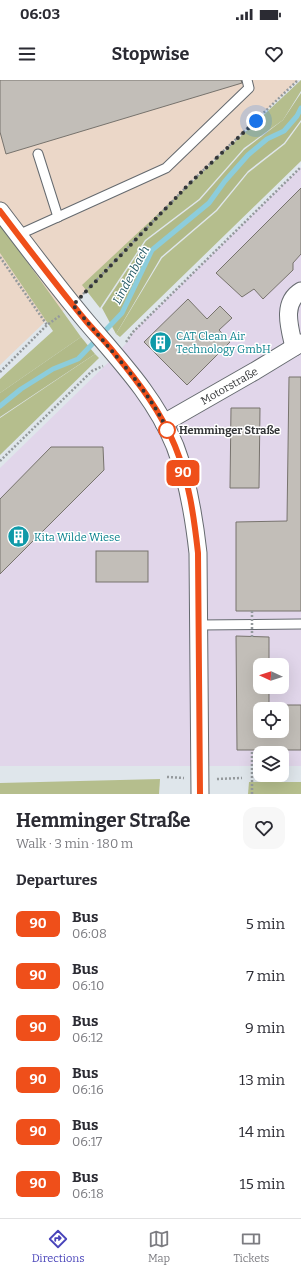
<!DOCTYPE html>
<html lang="en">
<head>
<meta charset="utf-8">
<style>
	body { margin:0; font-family:Bitter,serif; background:#f7f7f7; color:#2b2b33; height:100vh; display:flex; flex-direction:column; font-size:15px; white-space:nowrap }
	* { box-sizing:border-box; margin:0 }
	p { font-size:13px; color:#7c7c81 }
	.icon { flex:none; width:22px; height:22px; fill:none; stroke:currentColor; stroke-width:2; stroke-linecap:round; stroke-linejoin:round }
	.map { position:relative; height:714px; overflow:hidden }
	.panel { display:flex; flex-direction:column; background:#fff; flex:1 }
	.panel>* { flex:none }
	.badge { padding:0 8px; border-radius:6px; font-size:14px; line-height:26px }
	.needle { width:26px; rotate:273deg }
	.controls { position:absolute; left:253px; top:578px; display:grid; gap:8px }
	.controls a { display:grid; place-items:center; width:36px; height:36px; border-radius:8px; background:#fff; box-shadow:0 4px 16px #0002; font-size:20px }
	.you { position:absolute; width:20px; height:20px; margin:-10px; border:3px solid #fff; border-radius:50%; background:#1a73e8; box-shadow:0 0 0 6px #1a73e833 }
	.map>.badge { position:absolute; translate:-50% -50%; box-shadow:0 0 0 2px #fff }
	h2 { padding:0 16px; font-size:15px; line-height:36px }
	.round { display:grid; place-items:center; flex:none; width:42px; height:42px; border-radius:12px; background:#f7f7f7 }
	.overview { display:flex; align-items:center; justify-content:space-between; height:68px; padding:0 16px }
	h1 { font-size:19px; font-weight:700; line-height:30px }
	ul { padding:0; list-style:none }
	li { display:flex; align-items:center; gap:12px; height:52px; padding:0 16px }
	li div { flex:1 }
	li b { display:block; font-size:15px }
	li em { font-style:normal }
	li .badge { min-width:44px; font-weight:700; text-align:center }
	.status { display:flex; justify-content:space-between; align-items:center; height:28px; padding:0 20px; background:#fff; direction:ltr }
	.status svg { height:11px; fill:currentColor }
	header { display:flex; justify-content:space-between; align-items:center; height:52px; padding:0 16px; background:#fff; font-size:18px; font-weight:700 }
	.tabs { display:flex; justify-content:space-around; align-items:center; height:56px; border-top:1px solid #e1e1e2; background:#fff; font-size:11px; color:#7c7c81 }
	.tabs a { display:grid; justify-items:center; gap:2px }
	.tabs .current { color:#4944ba }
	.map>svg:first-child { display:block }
	.commercial { fill:#e1d6ea; fill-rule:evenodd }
	.industrial { fill:#ebd7c8 }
	.green { fill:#b5be8d }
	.forest { fill:#b1ba88 }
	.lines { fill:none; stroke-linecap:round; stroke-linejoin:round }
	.stream { stroke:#8ccddc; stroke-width:5 }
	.building { fill:#c2beb8; stroke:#77736d; fill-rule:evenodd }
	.service-casing { stroke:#656a6f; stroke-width:11 }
	.minor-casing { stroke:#656a6f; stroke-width:19 }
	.path { stroke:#94999c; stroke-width:2.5; stroke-dasharray:2 2; stroke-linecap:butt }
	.service { stroke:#fff; stroke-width:9 }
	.minor { stroke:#fff; stroke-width:17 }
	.path-bridge { stroke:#94999c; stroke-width:2.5; stroke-dasharray:2 2; stroke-linecap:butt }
	.line-casing { stroke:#fff; stroke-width:9 }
	.line { stroke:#ef4f1a; stroke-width:6 }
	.walk { stroke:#343638; stroke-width:4; stroke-dasharray:0 7.2 }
	.stop-dot { fill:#fff; stroke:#ef4f1a; stroke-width:2 }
	.labels { text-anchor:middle; stroke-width:3; stroke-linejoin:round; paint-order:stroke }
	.culture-label { font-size:11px; fill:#0d838f; stroke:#fff; text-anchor:start }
	.street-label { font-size:11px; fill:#343638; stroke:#fff }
	.stop-label { font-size:11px; font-weight:bold; fill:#343638; stroke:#fff; text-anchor:start }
	.water-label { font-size:12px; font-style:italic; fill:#215762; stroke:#fff }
</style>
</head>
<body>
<div class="status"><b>06:03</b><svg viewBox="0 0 49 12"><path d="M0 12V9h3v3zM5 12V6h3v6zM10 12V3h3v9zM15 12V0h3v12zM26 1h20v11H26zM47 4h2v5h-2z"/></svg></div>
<header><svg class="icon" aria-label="menu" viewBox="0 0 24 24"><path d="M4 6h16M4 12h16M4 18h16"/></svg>Stopwise<svg class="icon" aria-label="heart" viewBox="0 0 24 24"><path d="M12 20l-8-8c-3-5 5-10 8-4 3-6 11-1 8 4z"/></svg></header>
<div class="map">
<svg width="301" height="714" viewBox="0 0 301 714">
	<rect width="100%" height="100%" fill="#dfe6eb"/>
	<path class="commercial" d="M301,87V686H282V673H260V686H0V388L116,275L128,261L133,252ZM260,585H282V607H260ZM260,629H282V651H260Z"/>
	<path class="industrial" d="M0,0H298L192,101L73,225L48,239L0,285Z"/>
	<g class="green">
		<path d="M301,0V11L283,40L244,68L199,119L145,160L100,228L82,205Z"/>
		<path d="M301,42V81L120,257L116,254L162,178L217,131L248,93L285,64Z"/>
		<path d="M0,144L81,257L0,313V299L53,251L0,173Z"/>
		<path d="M95,274L99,278L0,375V338Z"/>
		<path d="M160,699L159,714H0V703Z"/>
		<path d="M249,702H301V714H248Z"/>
	</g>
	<g class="forest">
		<path d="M301,13V40L284,63L248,91L216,130L161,177L116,254L102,228L146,161L200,120L244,70L283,40Z"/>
		<path d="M81,257L95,274L0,337V313Z"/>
	</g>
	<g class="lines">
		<path class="stream" d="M0,326L21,309L53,289L78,279L122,233L152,170L209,123L225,101L248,75L267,59L284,51L297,36L301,28"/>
	</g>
	<g class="building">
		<path d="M0,0H241L242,3L6,74L0,52Z"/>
		<path d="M301,108V174L293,183V190L263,219L254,209L242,217L216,193Z"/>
		<path d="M188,219L207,239L220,226L232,238L219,250L230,262L187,305L144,262Z"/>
		<path d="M289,297H301V531H236V442L287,441Z"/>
		<path d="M231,328H260L259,408H230Z"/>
		<path d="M51,367H103L104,390L0,494V419Z"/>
		<rect x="96" y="471" width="52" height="31"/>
		<path d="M236,556L269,557V585H260V607H269V625H301V670H237ZM260,629H282V651H260Z"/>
	</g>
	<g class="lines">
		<defs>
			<g id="service">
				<path d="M38,74L58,137"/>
				<path d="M18,155L166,88L249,8L247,0"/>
				<path d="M199,545L301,544"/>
			</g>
			<g id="minor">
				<path d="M0,131C28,168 56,205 86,241C120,281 155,317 175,366C188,400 194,437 198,473L200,714"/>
				<path d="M294,267C290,249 281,223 301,211"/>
				<path id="s1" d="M164,343L255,291L301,263"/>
			</g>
		</defs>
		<use href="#service" class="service-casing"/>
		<use href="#minor" class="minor-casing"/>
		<g class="path">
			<path d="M0,177L47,245"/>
			<path d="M83,214L192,101L298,0"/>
			<path d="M126,262L133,252L301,87"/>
			<path d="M0,292L47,245L61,235"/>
			<path d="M0,381L92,291L103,286"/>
			<path d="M167,697L184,698"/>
			<path d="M217,699L242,698"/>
			<path d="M252,714V670"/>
		</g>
		<use href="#service" class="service"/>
		<use href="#minor" class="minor"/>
		<path class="path-bridge" d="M252,531V557"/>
	</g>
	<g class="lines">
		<defs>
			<path id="line" d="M0,131C28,168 56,205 86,241C96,253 107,263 116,275C139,303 161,332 175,366C189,400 194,437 198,473L200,714"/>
		</defs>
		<use href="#line" class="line-casing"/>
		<use href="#line" class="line"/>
		<path class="walk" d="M167,350L170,355C147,306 107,267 73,225L192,101L256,41"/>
	</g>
	<defs>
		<symbol id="building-disc" viewBox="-11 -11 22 22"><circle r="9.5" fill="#0f9aa8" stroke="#fff"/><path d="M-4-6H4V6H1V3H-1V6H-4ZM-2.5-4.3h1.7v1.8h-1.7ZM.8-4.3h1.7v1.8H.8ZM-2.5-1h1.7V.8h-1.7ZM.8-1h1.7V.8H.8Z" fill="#fff"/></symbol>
	</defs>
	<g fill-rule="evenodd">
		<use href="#building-disc" x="148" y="250" width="25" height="25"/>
		<use href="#building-disc" x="6" y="444" width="25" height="25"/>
	</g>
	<circle class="stop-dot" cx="167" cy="350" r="8"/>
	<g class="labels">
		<g class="culture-label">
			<text x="176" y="260">CAT Clean Air<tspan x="176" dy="13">Technology GmbH</tspan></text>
			<text x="34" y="461">Kita Wilde Wiese</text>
		</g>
		<g class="street-label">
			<text dy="4" stroke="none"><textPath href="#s1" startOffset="75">Motorstraße</textPath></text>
		</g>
		<g class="stop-label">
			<text x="179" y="354">Hemminger Straße</text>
		</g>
		<g class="water-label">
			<text transform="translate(131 195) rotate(-62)" y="4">Lindenbach</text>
		</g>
	</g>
</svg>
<div class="controls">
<a><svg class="needle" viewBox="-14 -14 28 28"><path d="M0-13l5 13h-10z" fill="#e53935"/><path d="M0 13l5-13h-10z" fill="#7c7c81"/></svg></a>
<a><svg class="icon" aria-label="locate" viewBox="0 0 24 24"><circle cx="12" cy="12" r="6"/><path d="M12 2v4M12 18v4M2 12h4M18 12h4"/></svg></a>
<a><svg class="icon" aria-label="layers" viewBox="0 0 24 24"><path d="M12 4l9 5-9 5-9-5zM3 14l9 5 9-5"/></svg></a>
</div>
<div class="you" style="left:256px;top:41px"></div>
<b class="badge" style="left:183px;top:393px;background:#ef4f1a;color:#fff">90</b>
</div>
<section class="panel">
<div class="overview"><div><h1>Hemminger Straße</h1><p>Walk · 3 min · 180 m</p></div><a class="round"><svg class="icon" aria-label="heart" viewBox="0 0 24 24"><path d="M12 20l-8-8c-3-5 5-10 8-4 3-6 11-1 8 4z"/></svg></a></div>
<h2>Departures</h2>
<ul>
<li><span class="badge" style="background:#ef4f1a;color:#fff">90</span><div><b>Bus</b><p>06:08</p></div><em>5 min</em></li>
<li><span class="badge" style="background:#ef4f1a;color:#fff">90</span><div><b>Bus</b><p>06:10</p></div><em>7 min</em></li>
<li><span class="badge" style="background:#ef4f1a;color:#fff">90</span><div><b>Bus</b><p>06:12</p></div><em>9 min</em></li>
<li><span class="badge" style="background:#ef4f1a;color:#fff">90</span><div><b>Bus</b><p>06:16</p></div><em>13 min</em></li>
<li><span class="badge" style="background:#ef4f1a;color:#fff">90</span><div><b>Bus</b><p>06:17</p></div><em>14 min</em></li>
<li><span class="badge" style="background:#ef4f1a;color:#fff">90</span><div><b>Bus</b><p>06:18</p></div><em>15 min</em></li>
</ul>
</section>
<nav class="tabs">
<a class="current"><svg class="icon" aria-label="directions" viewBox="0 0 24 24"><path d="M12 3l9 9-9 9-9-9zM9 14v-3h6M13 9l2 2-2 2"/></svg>Directions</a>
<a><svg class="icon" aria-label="map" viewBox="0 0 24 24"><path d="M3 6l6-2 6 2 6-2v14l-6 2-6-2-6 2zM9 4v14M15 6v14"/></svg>Map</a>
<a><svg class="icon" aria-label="tickets" viewBox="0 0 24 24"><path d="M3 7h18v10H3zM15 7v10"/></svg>Tickets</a>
</nav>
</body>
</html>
